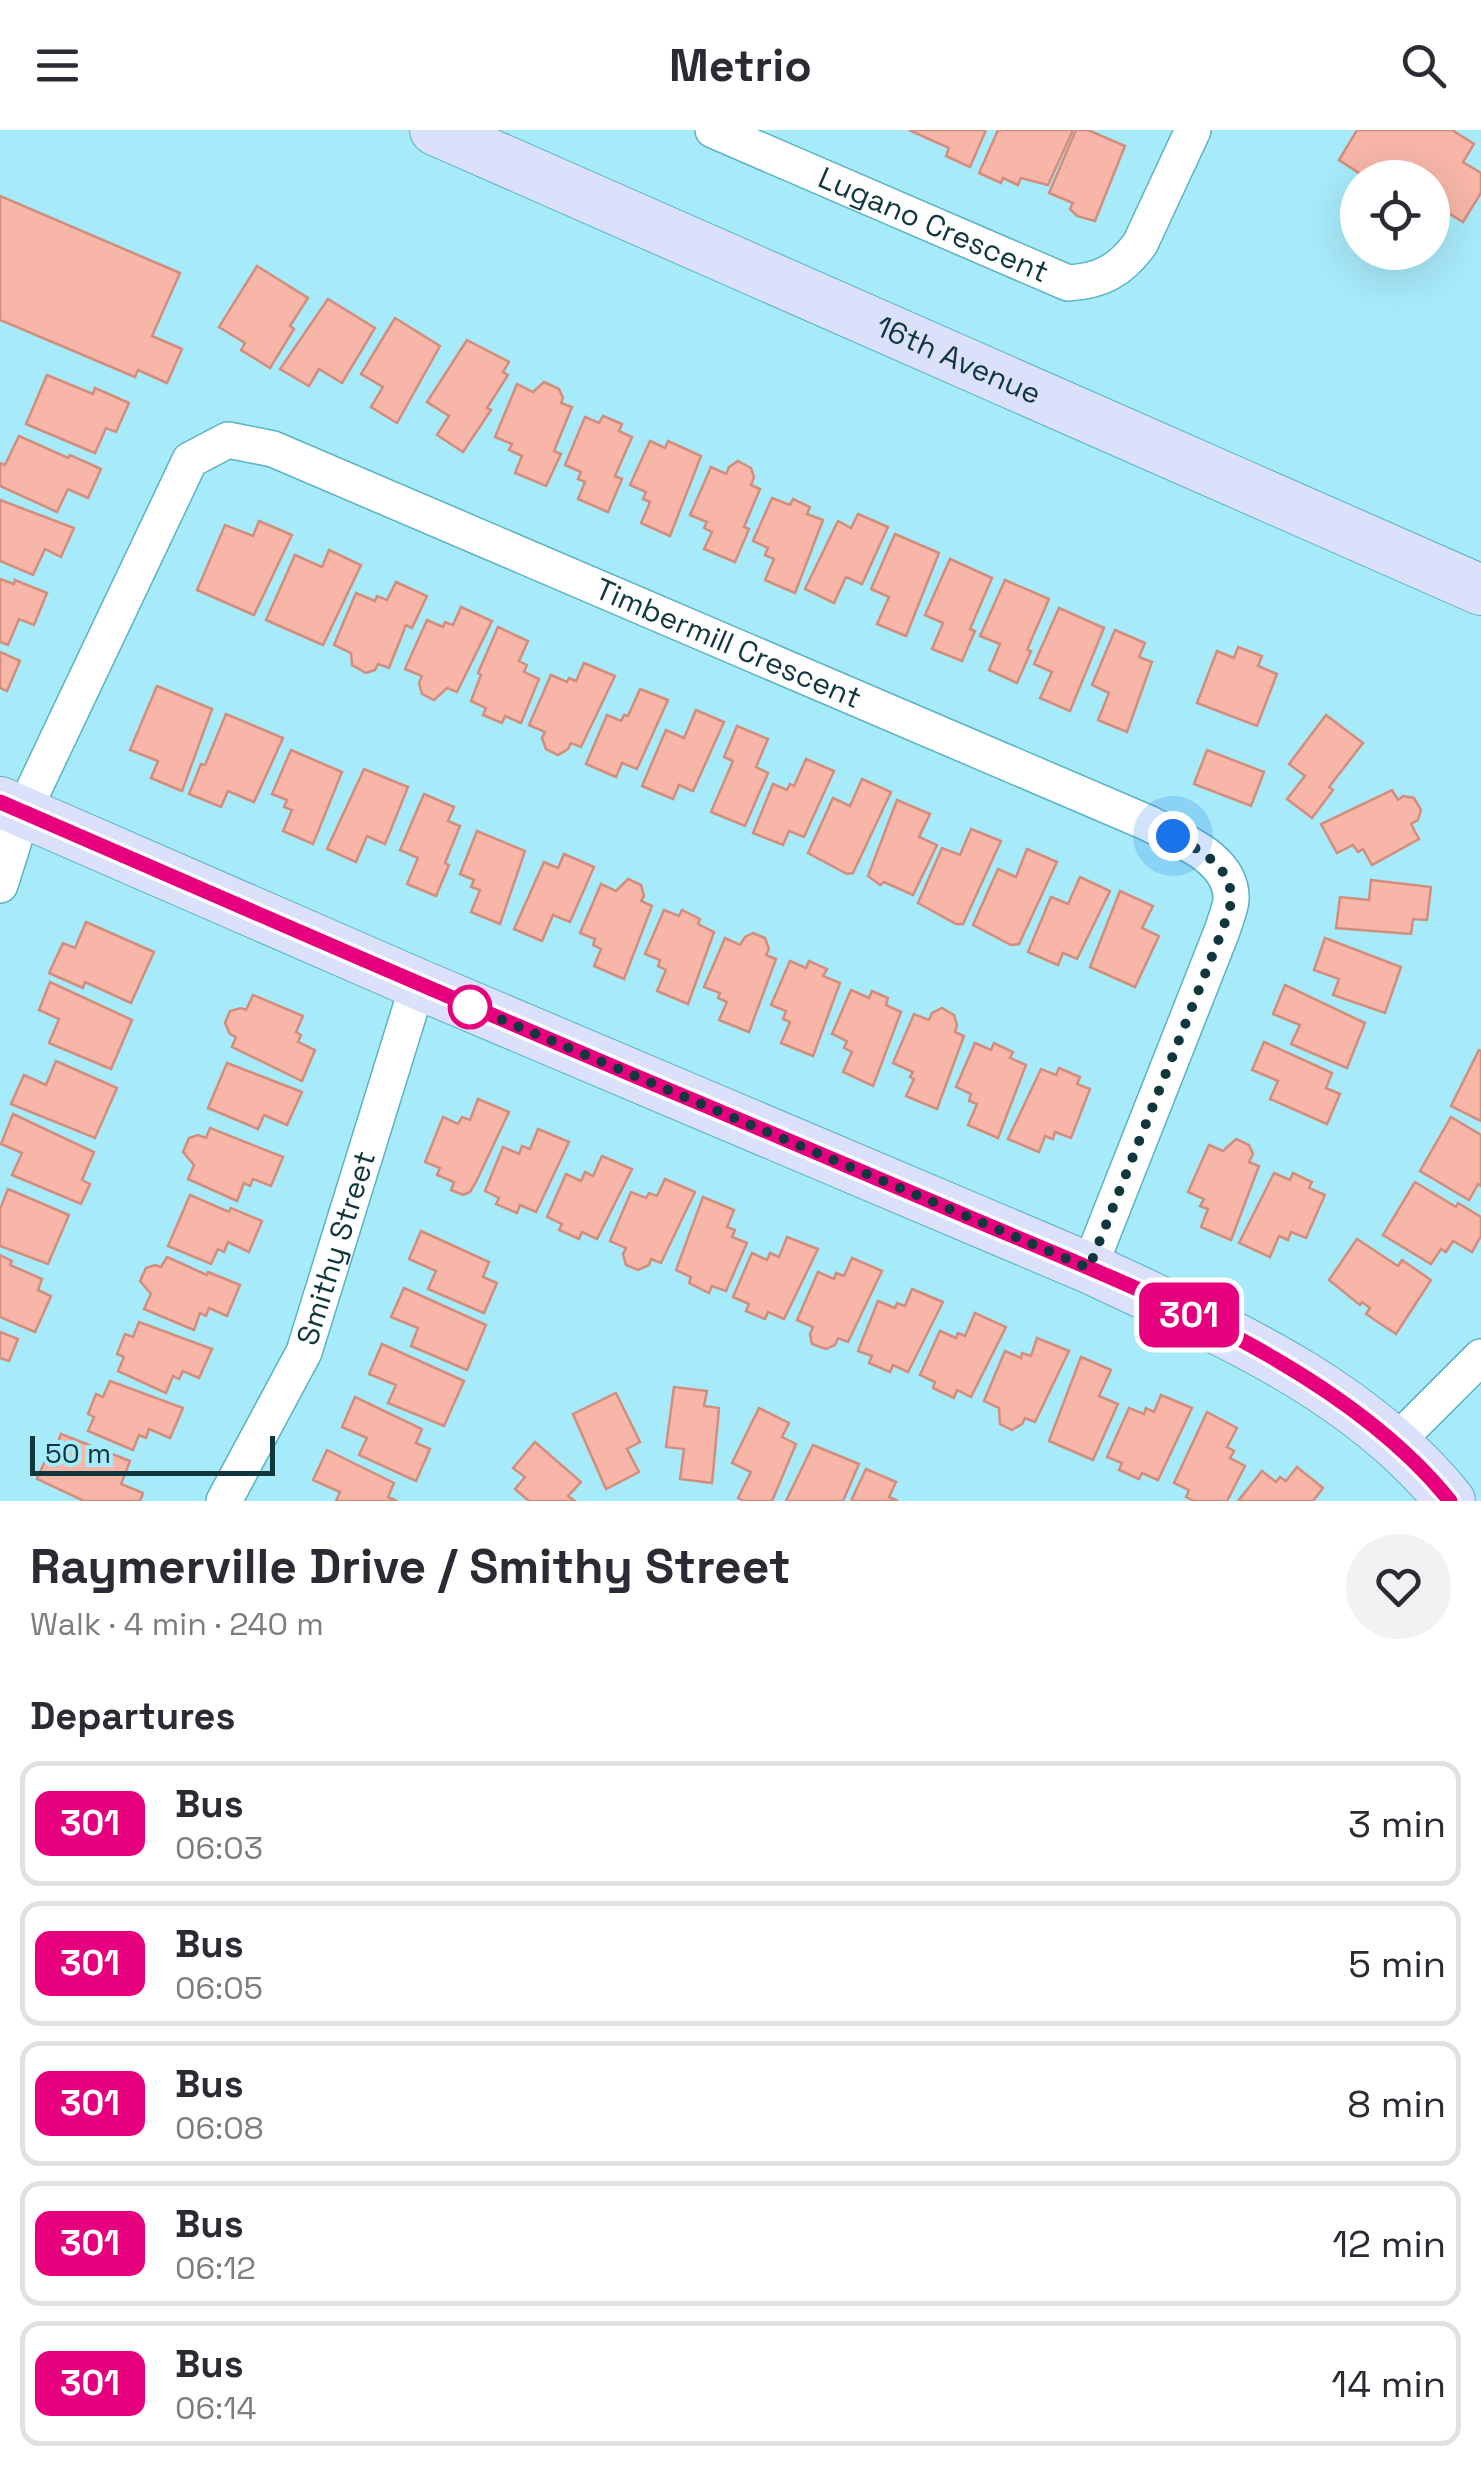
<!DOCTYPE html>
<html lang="en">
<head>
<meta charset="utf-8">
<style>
	body { margin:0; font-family:"Space Grotesk",sans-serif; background:#f2f2f3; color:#2b2b33; height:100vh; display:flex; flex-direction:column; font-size:38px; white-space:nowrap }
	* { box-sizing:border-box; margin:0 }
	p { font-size:32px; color:#7c7c81 }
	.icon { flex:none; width:55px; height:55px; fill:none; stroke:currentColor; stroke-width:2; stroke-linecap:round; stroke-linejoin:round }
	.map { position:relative; height:1371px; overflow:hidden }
	.side { display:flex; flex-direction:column; background:#fff; flex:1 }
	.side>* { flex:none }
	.badge { padding:0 20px; border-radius:15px; font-size:35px; line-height:65px }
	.controls { position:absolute; left:1340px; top:30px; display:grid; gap:20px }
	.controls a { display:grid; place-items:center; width:110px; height:110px; border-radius:50%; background:#fff; box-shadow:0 10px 40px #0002; font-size:50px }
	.scale { position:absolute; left:30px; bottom:25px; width:245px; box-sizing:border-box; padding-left:10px; border:5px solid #11373e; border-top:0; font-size:28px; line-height:35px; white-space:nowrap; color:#11373e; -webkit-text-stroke:8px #a7eafa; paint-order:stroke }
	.you { position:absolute; width:50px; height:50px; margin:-25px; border:8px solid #fff; border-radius:50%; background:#1a73e8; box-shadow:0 0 0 15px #1a73e833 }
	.map>.badge { position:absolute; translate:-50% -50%; box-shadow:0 0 0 5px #fff }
	h2 { padding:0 30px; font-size:38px; line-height:90px }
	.round { display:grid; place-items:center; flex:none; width:105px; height:105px; border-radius:52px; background:#f2f2f3 }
	.headline { display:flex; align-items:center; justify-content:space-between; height:170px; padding:0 30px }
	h1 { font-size:48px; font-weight:600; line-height:75px }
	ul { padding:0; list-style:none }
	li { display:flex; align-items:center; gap:30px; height:125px; margin:0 20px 15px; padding:0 10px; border:5px solid #e1e1e2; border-radius:20px }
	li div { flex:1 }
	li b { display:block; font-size:38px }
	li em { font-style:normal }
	li .badge { min-width:110px; font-weight:700; text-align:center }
	header { display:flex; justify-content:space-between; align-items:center; height:130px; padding:0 30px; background:#fff; font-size:45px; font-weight:600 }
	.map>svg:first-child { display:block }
	.building { fill:#f7b6a7; stroke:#d28d7d; stroke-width:2.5 }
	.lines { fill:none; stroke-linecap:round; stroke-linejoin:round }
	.street-casing { stroke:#5bb2c5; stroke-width:38 }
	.secondary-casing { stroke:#5bb2c5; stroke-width:52 }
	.street { stroke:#fff; stroke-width:35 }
	.secondary { stroke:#dbe1fa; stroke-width:50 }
	.line-casing { stroke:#fff; stroke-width:22 }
	.line { stroke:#e6007e; stroke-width:15 }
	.walk { stroke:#11373e; stroke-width:10; stroke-dasharray:0 18 }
	.stop-dot { fill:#fff; stroke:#e6007e; stroke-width:5 }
	.labels { text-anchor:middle; stroke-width:8; stroke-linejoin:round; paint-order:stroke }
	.street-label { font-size:30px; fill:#11373e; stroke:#a7eafa }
</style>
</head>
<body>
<header><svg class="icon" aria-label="menu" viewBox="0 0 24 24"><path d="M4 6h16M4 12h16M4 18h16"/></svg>Metrio<svg class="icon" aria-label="search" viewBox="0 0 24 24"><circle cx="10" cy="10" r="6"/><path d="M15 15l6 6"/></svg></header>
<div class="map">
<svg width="1481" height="1371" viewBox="0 0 1481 1371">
	<rect width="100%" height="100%" fill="#a7eafa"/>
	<g class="building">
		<path d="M909,0H986L970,37L946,26L949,18Z"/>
		<path d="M998,0H1073L1048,55L1021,48L1018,55L1003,48L1001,53L979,43Z"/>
		<path d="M1076,0H1088L1125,16L1095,91L1077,86L1070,79L1073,73L1049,63Z"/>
		<path d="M1357,0H1452L1474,14L1463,32L1481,43V63L1463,92L1432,73V48H1392L1376,38L1367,48L1339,30Z"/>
		<path d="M0,66L180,143L152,206L182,219L167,253L138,240L135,247L0,190Z"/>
		<path d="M257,136L308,168L290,196L294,199L270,238L241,220L245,213L219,197Z"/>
		<path d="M328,169L375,198L342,253L319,239L309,256L280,239Z"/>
		<path d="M395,188L440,216L397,293L371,277L383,257L361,244Z"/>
		<path d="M467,210L509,232L503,242L508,245L487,278L491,280L463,322L437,305L449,286L427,272Z"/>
		<path d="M47,245L93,264L95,258L129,273L116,302L106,298L95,323L26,294Z"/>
		<path d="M544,252L559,259L563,268L561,273L572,277L554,321L561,324L546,356L515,343L522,326L509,320L512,314L495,307L517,254L533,262Z"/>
		<path d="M603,286L622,294L619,301L632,307L615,346L622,349L608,382L578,369L585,352L578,349L581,342L565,335L585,287L599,293Z"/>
		<path d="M19,306L68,328L70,325L101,339L88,368L68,359L57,382L0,356V333L5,335Z"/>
		<path d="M650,311L665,318L668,311L701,326L670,406L641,393L650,372L643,369L646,362L630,355Z"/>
		<path d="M738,331L751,338L754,347L751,355L760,359L744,397L749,399L735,432L704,419L712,402L704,398L707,392L690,385L711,337L726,344L729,337Z"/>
		<path d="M772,368L790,375L793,369L810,377L807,384L823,390L795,463L765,450L774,429L765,425L768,418L753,411Z"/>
		<path d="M0,370L74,398L61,427L45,419L33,445L0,431Z"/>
		<path d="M858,384L888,397L862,454L846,447L834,473L805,459L838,391L851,398Z"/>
		<path d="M259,391L292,405L254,485L197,460L225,395L253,406Z"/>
		<path d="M895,404L939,423L906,506L877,494L889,467L871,459Z"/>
		<path d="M329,420L361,435L323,515L266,490L295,425L322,437Z"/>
		<path d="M950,429L992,448L970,499L975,501L962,531L932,519L943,493L925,485Z"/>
		<path d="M0,449L14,454L15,450L47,463L34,495L19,489L8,515L0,512Z"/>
		<path d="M1005,450L1049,469L1027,520L1031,521L1017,553L989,540L1000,514L980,506Z"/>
		<path d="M396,452L427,466L412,498L406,495L389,538L378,534L375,540L366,543L352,535L351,523L334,515L356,463L375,471L377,466L387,470Z"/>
		<path d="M461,477L492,491L457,562L447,558L434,570L422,564L419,553L422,546L405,539L427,490L443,497L445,492L453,495Z"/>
		<path d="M1059,478L1104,498L1070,581L1040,568L1052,542L1034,534Z"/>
		<path d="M498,497L528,511L519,531L527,535L524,542L539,549L521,593L505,586L502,593L483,585L486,578L471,571L481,545L478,543Z"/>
		<path d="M1115,500L1145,513L1139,527L1152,532L1127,602L1098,590L1109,563L1092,555Z"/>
		<path d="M1238,517L1262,526L1258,536L1277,544L1257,596L1197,573L1217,521L1234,528Z"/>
		<path d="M0,522L20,531L7,561L0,558Z"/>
		<path d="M584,533L615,546L581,617L571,613L568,619L558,625L546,619L542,608L545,602L529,595L551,545L567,552L569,548L576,551Z"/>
		<path d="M157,556L212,579L182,661L151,648L158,631L130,620Z"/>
		<path d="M640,559L668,570L637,639L622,633L616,647L586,634L607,585L621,591L624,585L628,586Z"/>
		<path d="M696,580L724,592L693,661L679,655L673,669L642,656L666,600L684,608Z"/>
		<path d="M226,584L283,608L254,672L228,661L221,677L189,664L201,634L205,635Z"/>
		<path d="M1326,585L1363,613L1329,657L1333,660L1312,688L1287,669L1305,646L1289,634Z"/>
		<path d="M737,596L768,609L756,637L768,643L745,696L711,682L733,631L724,627Z"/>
		<path d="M291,620L342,642L313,714L283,701L292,680L284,677L287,670L272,664Z"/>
		<path d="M1207,620L1264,642L1251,676L1194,654Z"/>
		<path d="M806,629L834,641L804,707L789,701L783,715L753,703L773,654L787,660L790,654L794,656Z"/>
		<path d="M364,639L408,657L385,714L367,706L356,732L327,719Z"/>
		<path d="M862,649L891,662L853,743L847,744L808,723L833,668L850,676Z"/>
		<path d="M1392,660L1398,670L1403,666L1414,668L1421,680L1418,690L1411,694L1419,709L1372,735L1363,719L1358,722L1353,715L1337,723L1321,694Z"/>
		<path d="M424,664L454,677L448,691L460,696L445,733L449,735L436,766L407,754L418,728L400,720Z"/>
		<path d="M897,670L930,684L919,707L937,715L913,765L884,752L880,755L868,746Z"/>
		<path d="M971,699L1001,711L963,794H956L918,773L942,718L960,725Z"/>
		<path d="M477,701L525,721L500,794L471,782L480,760L471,757L474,750L460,744Z"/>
		<path d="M1027,719L1057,732L1019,814L1011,815L973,795L998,739L1016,747Z"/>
		<path d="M564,724L594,737L570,792L553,785L542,811L514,799L544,732L558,738Z"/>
		<path d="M1080,747L1110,761L1077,829L1063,823L1058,835L1028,822L1051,767L1068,774Z"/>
		<path d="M628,749L641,755L644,766L641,771L652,776L624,849L594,836L601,819L593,815L595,809L580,803L601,754L616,761Z"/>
		<path d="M1371,750L1431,757L1427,790L1413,789L1411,804L1336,798L1340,767L1369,770Z"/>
		<path d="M1120,761L1153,776L1142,798L1159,806L1135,857L1090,837Z"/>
		<path d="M664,780L679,786L682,780L700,789L698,794L714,802L688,874L657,861L666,840L658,836L660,830L645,824Z"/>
		<path d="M86,792L154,822L131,873L85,852L83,858L49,843L63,813L75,818Z"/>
		<path d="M753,803L765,808L769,819L766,825L776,829L749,902L719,890L727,872L718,868L720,863L704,857L725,808L740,815L745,807Z"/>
		<path d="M1325,808L1401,837L1385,883L1333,865L1339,849L1314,840Z"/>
		<path d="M790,831L806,838L809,831L827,839L823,846L840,853L813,926L781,913L790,892L783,889L786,881L771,875Z"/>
		<path d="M50,852L132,890L111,939L49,913L59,889L39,880Z"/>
		<path d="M1285,855L1365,893L1347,938L1291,914L1300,895L1273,884Z"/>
		<path d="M851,860L869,868L872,861L888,868L886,875L901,882L873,956L843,942L852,922L844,918L847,911L832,904Z"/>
		<path d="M253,865L303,886L296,902L301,905L298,912L315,920L302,951L232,917L236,907L230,904L225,893L230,881L241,878L246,880Z"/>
		<path d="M942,878L954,885L957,895L955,902L964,906L937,979L906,966L914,949L910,947L913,942L893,933L914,884L929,890L932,883Z"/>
		<path d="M1264,912L1332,943L1326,958L1340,964L1327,994L1270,969L1278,951L1252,940Z"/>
		<path d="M975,913L991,920L994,913L1013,922L1010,928L1026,935L998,1008L968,995L977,974L969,971L971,964L956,957Z"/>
		<path d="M1479,920L1481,921V991L1451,976Z"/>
		<path d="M56,931L117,958L95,1008L11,974L24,945L46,955Z"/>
		<path d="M227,933L302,962L287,995L264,985L258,999L208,978Z"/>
		<path d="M1059,938L1080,947L1077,954L1090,959L1071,1008L1055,1002L1053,1009L1045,1006L1039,1022L1008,1009L1041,939L1056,945Z"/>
		<path d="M478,969L509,982L476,1052L470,1062L463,1065L451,1060L454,1052L437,1045L440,1038L425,1032L443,987L458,994L462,987L470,990Z"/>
		<path d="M13,984L94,1022L82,1050L90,1054L81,1074L12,1045L22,1023L1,1014Z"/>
		<path d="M1451,987L1481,1005V1056L1478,1054L1469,1070L1420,1041Z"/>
		<path d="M210,998L283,1027L271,1056L253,1049L250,1056L244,1053L237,1071L188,1049L194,1035L183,1022L189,1008L198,1005L206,1008Z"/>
		<path d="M538,999L569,1012L536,1082L520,1075L517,1083L496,1074L499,1068L485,1061L503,1017L519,1024L522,1016L530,1019Z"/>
		<path d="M1236,1009L1249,1015L1253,1024L1249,1032L1259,1036L1231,1110L1201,1097L1208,1079L1200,1076L1204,1069L1188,1062L1209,1015L1223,1021Z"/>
		<path d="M602,1026L632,1039L597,1109L582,1102L579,1109L559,1100L562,1094L547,1087L566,1044L581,1051L585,1042L593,1046Z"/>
		<path d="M1274,1043L1290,1050L1293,1043L1312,1052L1309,1058L1325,1065L1306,1108L1291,1102L1288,1110L1279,1106L1270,1127L1239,1113Z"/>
		<path d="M665,1049L695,1062L661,1133L651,1129L649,1135L638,1140L626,1135L623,1124L626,1118L610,1111L631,1062L646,1068L649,1063L657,1066Z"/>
		<path d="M1415,1052L1456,1077L1458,1073L1481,1087V1106L1472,1122L1453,1111L1446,1122L1441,1119L1431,1134L1383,1105Z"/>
		<path d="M8,1059L69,1085L48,1134L0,1116V1079Z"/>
		<path d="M190,1065L229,1082L231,1078L262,1091L249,1122L228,1112L224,1122L218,1119L211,1134L168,1116Z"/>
		<path d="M703,1067L734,1080L727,1097L735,1100L732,1107L747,1113L726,1161L712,1156L709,1163L689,1153L691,1147L676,1140Z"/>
		<path d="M421,1101L489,1132L483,1147L497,1153L484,1183L428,1159L436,1141L409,1129Z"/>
		<path d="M787,1107L818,1119L784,1189L768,1182L765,1189L746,1181L749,1174L733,1167L752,1123L767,1130L770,1123L779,1127Z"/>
		<path d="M1357,1109L1398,1136L1402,1130L1431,1150L1396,1204L1366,1184L1370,1178L1362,1172L1360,1175L1329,1150Z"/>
		<path d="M0,1125L12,1131L10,1135L42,1149L38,1160L51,1166L35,1202L0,1187Z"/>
		<path d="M167,1127L207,1145L208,1142L240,1155L227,1186L209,1178L206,1186L200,1183L194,1200L144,1179L151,1164L140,1151L146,1138L155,1135L161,1137Z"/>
		<path d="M852,1128L882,1141L848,1212L838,1208L835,1215L826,1219L812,1214L810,1204L813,1197L797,1190L818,1142L834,1149L836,1143L844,1146Z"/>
		<path d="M404,1158L486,1195L467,1240L411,1216L418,1198L391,1187Z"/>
		<path d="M912,1159L943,1172L908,1242L893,1235L890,1242L869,1233L872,1226L858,1221L878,1171L895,1178L897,1173L905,1176Z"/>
		<path d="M975,1183L1006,1197L971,1267L957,1260L954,1268L933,1258L935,1252L920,1245L940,1201L956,1208L958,1203L965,1206Z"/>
		<path d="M139,1192L212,1219L199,1248L183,1241L179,1249L173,1246L166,1263L118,1241L124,1227L117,1224L125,1204L133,1207Z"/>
		<path d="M0,1202L18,1209L9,1231L0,1228Z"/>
		<path d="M1037,1208L1069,1221L1035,1292L1025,1288L1022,1294L1012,1300L1000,1294L999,1278L984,1271L1005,1221L1021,1228L1022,1223L1031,1226Z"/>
		<path d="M382,1214L464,1251L444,1296L388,1273L396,1255L369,1244Z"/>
		<path d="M1081,1227L1111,1240L1099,1266L1118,1274L1093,1330L1049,1311Z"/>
		<path d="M110,1251L183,1278L170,1308L149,1299L146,1308L139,1305L133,1320L88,1301L94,1287L88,1284L96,1264L103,1267Z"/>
		<path d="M674,1257L707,1261L704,1276L719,1278L712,1353L680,1349L684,1319L666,1317Z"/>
		<path d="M616,1263L640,1312L627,1319L639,1342L606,1359L573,1284Z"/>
		<path d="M1161,1265L1192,1278L1158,1350L1142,1343L1139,1349L1119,1340L1122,1333L1107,1327L1129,1278L1144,1284L1146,1278L1154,1282Z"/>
		<path d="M355,1267L422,1299L416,1313L430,1319L416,1351L359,1325L367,1308L342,1297Z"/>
		<path d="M759,1278L789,1293L782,1307L796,1314L772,1371H744L738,1368L751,1342L732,1333Z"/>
		<path d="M1207,1282L1237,1298L1227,1317L1234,1321L1230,1328L1245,1336L1227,1371H1194L1186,1367L1189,1360L1174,1353Z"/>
		<path d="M61,1304L130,1331L121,1354L143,1363L140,1371H84L37,1349L45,1331L57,1336L60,1329L53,1326Z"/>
		<path d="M535,1312L581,1352L568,1366L575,1371H529L515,1359L525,1347L513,1338Z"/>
		<path d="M813,1315L859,1334L843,1371H786Z"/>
		<path d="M327,1320L394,1353L388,1367L397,1371H336L340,1362L313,1350Z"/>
		<path d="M1297,1337L1323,1358L1313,1371H1238L1262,1341L1276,1352L1280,1347L1286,1351Z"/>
		<path d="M866,1339L896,1352L889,1367L898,1371H851Z"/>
	</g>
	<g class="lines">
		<defs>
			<g id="street">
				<path id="s1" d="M713,0L1068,153C1101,151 1120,141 1140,114L1193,0"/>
				<path id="s2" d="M0,755L23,682L190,330L228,310L273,319L1148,693C1178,709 1233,728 1231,770C1230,780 1225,791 1222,801L1089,1138"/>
				<path d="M1394,1314L1481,1227"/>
				<path id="s3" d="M224,1371L304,1222L418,854"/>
			</g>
			<g id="secondary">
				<path id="s4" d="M435,0L1481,460"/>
				<path d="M0,672L418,854L1089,1138C1218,1199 1358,1256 1450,1371"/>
			</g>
		</defs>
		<use href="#street" class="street-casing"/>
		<use href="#secondary" class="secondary-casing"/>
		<use href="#street" class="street"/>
		<use href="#secondary" class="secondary"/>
	</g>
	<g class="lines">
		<defs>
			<path id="line" d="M0,672C234,773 467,876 702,974C797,1014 892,1055 987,1095C1140,1159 1345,1239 1450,1371"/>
		</defs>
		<use href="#line" class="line-casing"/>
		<use href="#line" class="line"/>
		<path class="walk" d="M470,877L453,869L1089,1138L1222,801C1225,791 1231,779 1231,769C1232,736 1198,719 1173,706"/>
	</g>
	<circle class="stop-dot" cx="470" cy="877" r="20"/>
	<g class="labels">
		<g class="street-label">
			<text dy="10" stroke="none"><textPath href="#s1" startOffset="240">Lugano Crescent</textPath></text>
			<text dy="10" stroke="none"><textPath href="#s4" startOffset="572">16th Avenue</textPath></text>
			<text dy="10" stroke="none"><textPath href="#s2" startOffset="1050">Timbermill Crescent</textPath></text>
			<text dy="10" stroke="none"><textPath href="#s3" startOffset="278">Smithy Street</textPath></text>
		</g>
	</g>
</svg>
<div class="controls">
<a><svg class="icon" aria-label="locate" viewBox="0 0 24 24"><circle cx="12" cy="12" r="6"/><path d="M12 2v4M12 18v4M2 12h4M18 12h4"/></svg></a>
</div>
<div class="scale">50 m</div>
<div class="you" style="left:1173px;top:706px"></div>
<b class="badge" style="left:1189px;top:1185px;background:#e6007e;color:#fff">301</b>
</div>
<section class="side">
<div class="headline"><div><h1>Raymerville Drive / Smithy Street</h1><p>Walk · 4 min · 240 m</p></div><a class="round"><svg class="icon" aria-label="heart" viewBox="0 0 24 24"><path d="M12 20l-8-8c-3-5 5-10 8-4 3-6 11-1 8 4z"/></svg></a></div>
<h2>Departures</h2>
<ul>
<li><span class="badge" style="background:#e6007e;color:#fff">301</span><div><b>Bus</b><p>06:03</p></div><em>3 min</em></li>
<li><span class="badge" style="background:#e6007e;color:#fff">301</span><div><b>Bus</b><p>06:05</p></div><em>5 min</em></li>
<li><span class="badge" style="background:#e6007e;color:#fff">301</span><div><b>Bus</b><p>06:08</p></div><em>8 min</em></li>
<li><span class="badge" style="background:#e6007e;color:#fff">301</span><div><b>Bus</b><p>06:12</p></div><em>12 min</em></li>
<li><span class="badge" style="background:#e6007e;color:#fff">301</span><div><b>Bus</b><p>06:14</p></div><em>14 min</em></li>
</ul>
</section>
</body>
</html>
